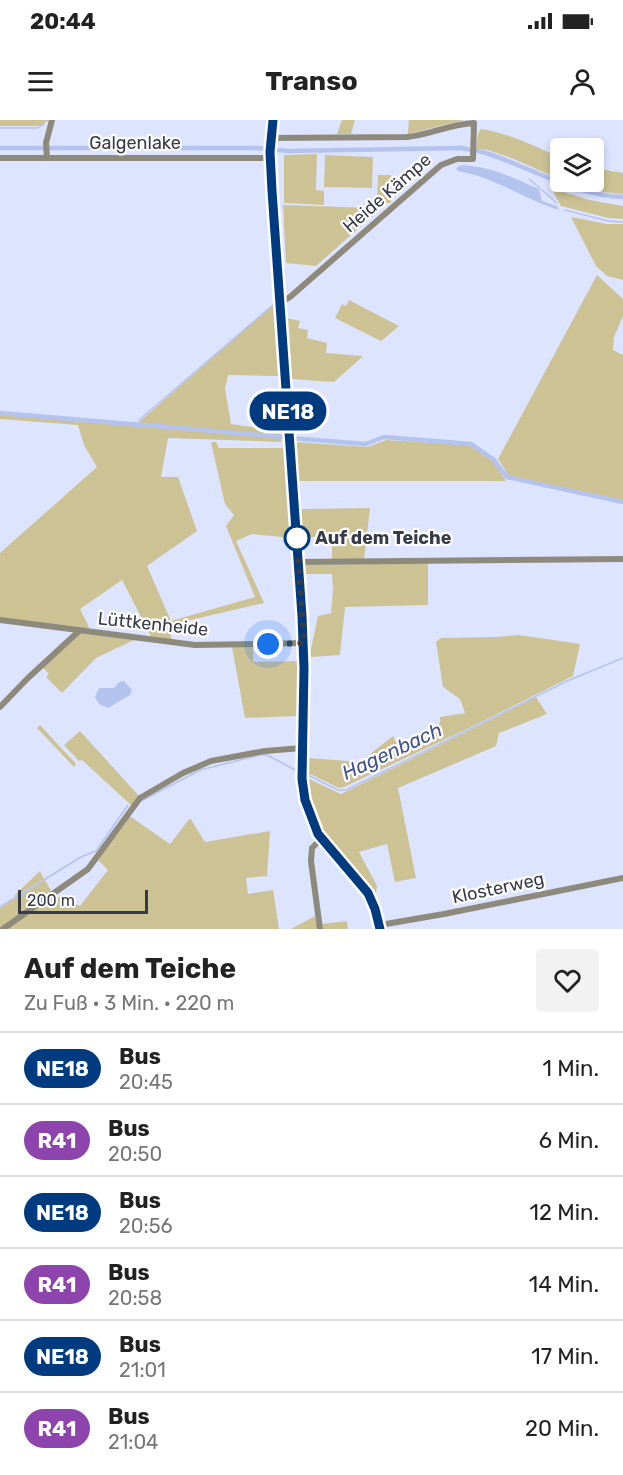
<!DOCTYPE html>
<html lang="de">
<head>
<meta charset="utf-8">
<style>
	body { margin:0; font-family:Rubik,sans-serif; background:#f2f2f2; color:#222; height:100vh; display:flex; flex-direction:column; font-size:22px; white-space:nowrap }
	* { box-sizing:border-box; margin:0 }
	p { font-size:20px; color:#767676 }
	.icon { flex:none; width:33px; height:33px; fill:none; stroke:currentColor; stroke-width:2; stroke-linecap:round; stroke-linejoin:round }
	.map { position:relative; height:809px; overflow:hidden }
	.sheet { display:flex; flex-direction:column; background:#fff; flex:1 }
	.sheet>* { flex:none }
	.badge { padding:0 12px; border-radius:20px; font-size:21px; line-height:39px }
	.fabs { position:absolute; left:550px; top:18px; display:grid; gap:12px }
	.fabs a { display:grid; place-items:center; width:54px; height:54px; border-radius:6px; background:#fff; box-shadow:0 3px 9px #0003; font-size:30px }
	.scale { position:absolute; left:18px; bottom:15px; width:130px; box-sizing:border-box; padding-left:6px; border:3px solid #373b48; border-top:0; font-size:16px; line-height:21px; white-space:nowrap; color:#373b48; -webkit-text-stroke:4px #fff; paint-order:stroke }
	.you { position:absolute; width:30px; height:30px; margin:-15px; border:4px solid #fff; border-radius:50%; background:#1a73e8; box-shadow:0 0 0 9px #1a73e833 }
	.map>.badge { position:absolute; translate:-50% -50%; box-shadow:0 0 0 3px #fff }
	.round { display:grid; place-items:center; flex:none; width:63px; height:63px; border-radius:6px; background:#f2f2f2 }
	.head { display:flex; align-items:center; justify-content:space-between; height:102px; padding:0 24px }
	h1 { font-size:28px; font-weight:700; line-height:45px }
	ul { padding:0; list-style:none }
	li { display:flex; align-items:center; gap:18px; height:72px; padding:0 24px; border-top:2px solid #e0e0e0 }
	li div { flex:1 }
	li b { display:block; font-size:22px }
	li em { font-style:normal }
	li .badge { min-width:66px; font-weight:700; text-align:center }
	.status { display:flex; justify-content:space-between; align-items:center; height:42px; padding:0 30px; background:#fff; direction:ltr }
	.status svg { height:16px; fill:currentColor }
	header { display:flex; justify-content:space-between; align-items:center; height:78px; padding:0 24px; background:#fff; font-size:27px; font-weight:700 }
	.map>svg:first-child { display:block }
	.green { fill:#cdc294 }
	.water { fill:#b4c2ee }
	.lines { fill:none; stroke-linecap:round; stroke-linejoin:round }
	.stream { stroke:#b4c2ee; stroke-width:1.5 }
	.canal { stroke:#b4c2ee; stroke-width:4.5 }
	.minor { stroke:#8d8a7b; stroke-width:6 }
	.line-casing { stroke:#fff; stroke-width:14 }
	.line { stroke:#003b80; stroke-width:9 }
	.walk { stroke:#373b48; stroke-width:6; stroke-dasharray:0 10.8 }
	.stop-dot { fill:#fff; stroke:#003b80; stroke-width:3 }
	.labels { text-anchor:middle; stroke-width:4.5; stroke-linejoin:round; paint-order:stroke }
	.street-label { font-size:18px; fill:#373b48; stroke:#fff }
	.stop-label { font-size:18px; font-weight:bold; fill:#373b48; stroke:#fff; text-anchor:start }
	.water-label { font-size:20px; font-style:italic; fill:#45548c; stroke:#fff }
</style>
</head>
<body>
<div class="status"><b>20:44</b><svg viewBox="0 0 49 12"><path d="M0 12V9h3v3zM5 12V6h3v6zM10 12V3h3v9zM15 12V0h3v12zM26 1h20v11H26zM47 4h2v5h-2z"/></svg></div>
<header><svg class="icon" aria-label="menu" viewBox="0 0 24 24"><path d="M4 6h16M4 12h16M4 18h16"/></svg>Transo<svg class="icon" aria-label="person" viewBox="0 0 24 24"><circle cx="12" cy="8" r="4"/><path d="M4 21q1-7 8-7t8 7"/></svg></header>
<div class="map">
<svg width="623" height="809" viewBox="0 0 623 809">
	<rect width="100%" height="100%" fill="#dce4ff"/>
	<g class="green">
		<path d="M0,0H49L41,6H0Z"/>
		<path d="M342,0H355L351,14H337Z"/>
		<path d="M409,0H464L408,14Z"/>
		<path d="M481,9C509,13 535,26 561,38V60L514,39L488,30L476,29L478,14Z"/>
		<path d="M317,34L316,70L324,71V85L284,83V35Z"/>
		<path d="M325,35L373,37L372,68L324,67Z"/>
		<path d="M594,48L623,53V74L603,72L568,62H594Z"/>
		<path d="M378,55H391V83H377Z"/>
		<path d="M551,68L589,80L623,86V99L608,98L561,86Z"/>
		<path d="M283,85L370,88L378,91L316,146L286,143Z"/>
		<path d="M571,97L607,104H623V160L607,156L596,146Z"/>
		<path d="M597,155L623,179V196L614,217L613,230L623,235V380L509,356L498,339Z"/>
		<path d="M349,180L399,206L381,221L335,198L342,184L346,186Z"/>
		<path d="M273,185L278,256L228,255L225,269L231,304L281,311V322L168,318L161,357H178L197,411L147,446L171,501L255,477L226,406L234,395L225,384L211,322H216L219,328H284L292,418L252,414L236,421L264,483L169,505L172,522L153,520L122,460L80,489L93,515L134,520L96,538L62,573L46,557L49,554L43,548L80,512L0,498V433L97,347L84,325L78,305L0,299V294L76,301L77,304V301L137,305L140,301Z"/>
		<path d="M286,198L300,201L298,208L308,210L307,218L327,223L326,233L363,236L334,262L291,259Z"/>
		<path d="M386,320L469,325L493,341L506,361H298L295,322L368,327Z"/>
		<path d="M370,388L364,440L332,441V425L326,424V416L301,418L300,389Z"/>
		<path d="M428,443V485L345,487L340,535L311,537V529L318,496L332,493L331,492L333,470L332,454H305L304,445Z"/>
		<path d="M519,515L580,524L573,556L469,608L344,667L339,668L308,653V638L360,642L393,616L397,624L415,618L432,617L435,606L440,603V597L465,593L460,579L443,567L436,522L441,518L497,517Z"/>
		<path d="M232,527H253V542L299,541L298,596L245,598Z"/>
		<path d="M536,577L547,594L499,613L496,626L398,668L416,758L395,762L387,724L359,732L377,766L375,779L324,715L313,693L307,658L341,674Z"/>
		<path d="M40,605L76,644L74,647L37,608Z"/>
		<path d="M80,611L139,676L131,685L82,640L79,641L64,625Z"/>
		<path d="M128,695L170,724L190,698L205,722L270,711L267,756L246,758L248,774L273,770L279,809H7L54,775L80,786L108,750L98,740Z"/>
		<path d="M40,751L44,759L14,777V776Z"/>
		<path d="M45,760L52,772L0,809V788Z"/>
		<path d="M315,796L318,809H291Z"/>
		<path d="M347,801L348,809H322L321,804Z"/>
	</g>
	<g class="water">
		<path d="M461,45C492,47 512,57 539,69L542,81L557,86L559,90C524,79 496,58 458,51L456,48Z"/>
		<path d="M124,561L132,570L130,575L108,588L99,584L95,577L99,568H114L119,562Z"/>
	</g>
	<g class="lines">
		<g class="stream">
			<path d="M0,8H38L44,4"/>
			<path d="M529,59L557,83"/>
			<path d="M565,90L608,101L623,102"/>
			<path d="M139,300L273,185"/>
			<path d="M304,653L338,670H346L567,561L623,538"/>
			<path d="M141,681L200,650L260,635H267L299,652"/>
			<path d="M0,787L81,737L96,731L128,685"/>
		</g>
		<g class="canal">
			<path d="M0,28H257L288,31L461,28C470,30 480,31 489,34C534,49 574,75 623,77"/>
			<path d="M0,293L142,305"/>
			<path d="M146,305L282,317"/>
			<path d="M290,318L366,324L384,317L471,324L493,339L507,357L623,382"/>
		</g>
		<g class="minor">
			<path d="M273,0L270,32L272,71L303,510L302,659C305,680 309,700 321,719L368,773L375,789L380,809"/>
			<path d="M271,18L407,17C430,15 450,4 474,3L473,39H457L441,45L290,177L280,183"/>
			<path d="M0,38H270"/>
			<path d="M47,38L46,23L52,0"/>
			<path d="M299,442L623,439"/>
			<path d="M0,500L195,525L304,523"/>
			<path d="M0,587L28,558L79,511"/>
			<path d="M380,805L444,794L623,758"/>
			<path d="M3,809L88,749L140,678L183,653L211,641L265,631L302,628"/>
			<path d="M320,809L311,741L312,728L321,719"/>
		</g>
	</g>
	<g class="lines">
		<defs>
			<path id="line" d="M273,0L270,32L272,71L302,496L304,548L302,659L305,680L318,714L368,773L375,789L380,809"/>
		</defs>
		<use href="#line" class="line-casing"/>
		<use href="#line" class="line"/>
		<path class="walk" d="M268,524L304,523L297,418"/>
	</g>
	<circle class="stop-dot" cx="297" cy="418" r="12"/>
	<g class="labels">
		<g class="street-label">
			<text x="135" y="29">Galgenlake</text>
			<text transform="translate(387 73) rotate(-41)" y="6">Heide Kämpe</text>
			<text transform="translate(153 504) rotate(6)" y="6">Lüttkenheide</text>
			<text transform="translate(498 768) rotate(-12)" y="6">Klosterweg</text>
		</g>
		<g class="stop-label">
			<text x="315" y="424">Auf dem Teiche</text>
		</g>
		<g class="water-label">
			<text transform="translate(392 631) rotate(-25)" y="7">Hagenbach</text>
		</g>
	</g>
</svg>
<div class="fabs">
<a><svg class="icon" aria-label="layers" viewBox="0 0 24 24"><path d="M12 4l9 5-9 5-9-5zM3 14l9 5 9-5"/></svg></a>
</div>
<div class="scale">200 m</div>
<div class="you" style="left:268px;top:524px"></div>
<b class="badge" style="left:288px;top:291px;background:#003b80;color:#fff">NE18</b>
</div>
<section class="sheet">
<div class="head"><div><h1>Auf dem Teiche</h1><p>Zu Fuß · 3 Min. · 220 m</p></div><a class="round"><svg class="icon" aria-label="heart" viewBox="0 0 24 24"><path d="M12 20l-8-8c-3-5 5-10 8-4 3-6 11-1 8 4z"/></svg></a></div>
<ul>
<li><span class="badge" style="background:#003b80;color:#fff">NE18</span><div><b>Bus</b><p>20:45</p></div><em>1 Min.</em></li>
<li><span class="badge" style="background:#8e44ad;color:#fff">R41</span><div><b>Bus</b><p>20:50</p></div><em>6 Min.</em></li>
<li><span class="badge" style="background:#003b80;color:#fff">NE18</span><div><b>Bus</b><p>20:56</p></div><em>12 Min.</em></li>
<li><span class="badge" style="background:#8e44ad;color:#fff">R41</span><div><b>Bus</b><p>20:58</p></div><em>14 Min.</em></li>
<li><span class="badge" style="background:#003b80;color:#fff">NE18</span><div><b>Bus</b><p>21:01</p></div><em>17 Min.</em></li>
<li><span class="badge" style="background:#8e44ad;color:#fff">R41</span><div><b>Bus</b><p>21:04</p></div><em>20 Min.</em></li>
</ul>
</section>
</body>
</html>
